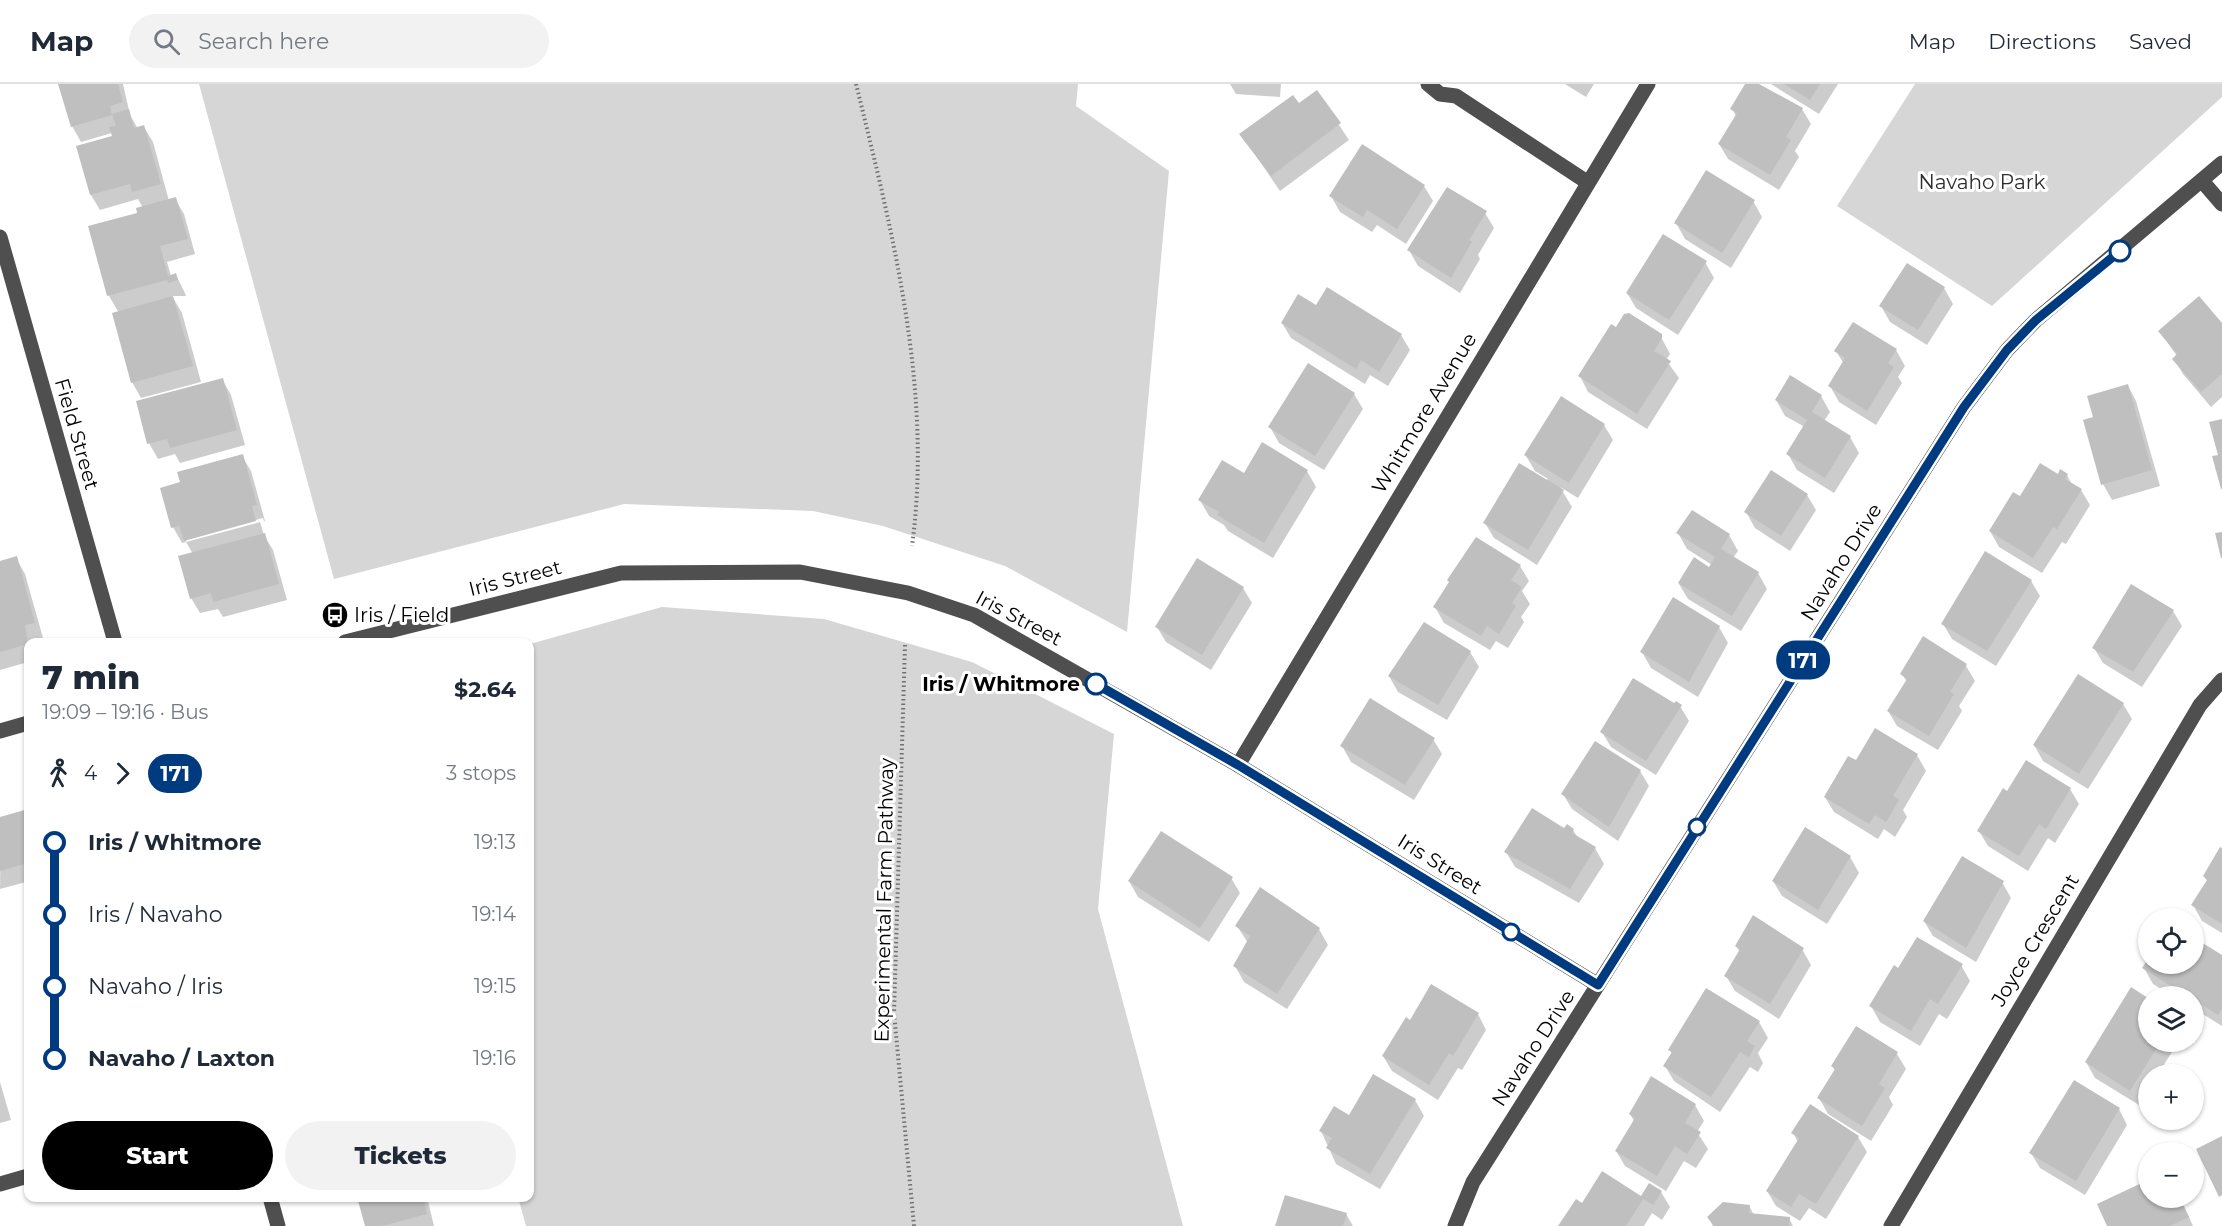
<!DOCTYPE html>
<html lang="en">
<head>
<meta charset="utf-8">
<style>
	body { margin:0; font-family:Montserrat,sans-serif; background:#f2f2f3; color:#1f2937; height:100vh; display:flex; flex-direction:column; font-size:22px; white-space:nowrap }
	* { box-sizing:border-box; margin:0 }
	p { font-size:20px; color:#747a83 }
	.icon { flex:none; width:33px; height:33px; fill:none; stroke:currentColor; stroke-width:2; stroke-linecap:round; stroke-linejoin:round }
	.map { position:relative; flex:1; overflow:hidden }
	.panel { position:absolute; left:24px; top:554px; width:510px; height:564px; display:flex; flex-direction:column; background:#fff; border-radius:12px; box-shadow:0 2px 4px #0004 }
	.panel>* { flex:none }
	.badge { padding:0 12px; border-radius:20px; font-size:21px; line-height:39px }
	.fabs { position:absolute; left:2138px; top:824px; display:grid; gap:12px }
	.fabs a { display:grid; place-items:center; width:66px; height:66px; border-radius:50%; background:#fff; box-shadow:0 2px 4px #0004; font-size:30px }
	.map>.badge { position:absolute; translate:-50% -50%; box-shadow:0 0 0 3px #fff }
	.legs { display:flex; align-items:center; gap:9px; height:66px; padding:0 18px; font-size:20px }
	.legs p { margin-inline-start:auto }
	.summary { display:flex; align-items:center; justify-content:space-between; height:102px; padding:0 18px }
	h1 { font-size:33px; font-weight:800; line-height:45px }
	.action { display:flex; gap:12px; margin-top:auto; padding:12px 18px }
	.action a { flex:1; height:69px; border-radius:36px; background:#000; color:#fff; font-size:24px; font-weight:800; line-height:69px; text-align:center }
	.action a+a { background:#f2f2f3; color:#1f2937 }
	ul { padding:0 18px; list-style:none }
	li { display:flex; align-items:center; gap:21px; height:72px; font-size:22px }
	li i { display:grid; place-items:center; width:9px; height:100%; margin:0 8px; background:currentColor }
	li i::after { content:''; width:15px; height:15px; margin:-8px; border:4px solid; border-radius:50%; background:#fff }
	li p { margin-inline-start:auto }
	li:first-child i { background:linear-gradient(#0000 50%,currentColor 0) }
	li:last-child i { background:linear-gradient(currentColor 50%,#0000 0) }
	header { display:flex; align-items:center; gap:36px; box-sizing:border-box; height:84px; padding:0 30px; background:#fff; border-bottom:2px solid #e0e1e3 }
	header strong { font-size:28px }
	nav { display:flex; gap:33px; margin-inline-start:auto; font-size:21px }
	.search { width:420px; height:54px; background:#f2f2f3; display:flex; align-items:center; gap:15px; box-sizing:border-box; padding:0 21px; border-radius:33px; color:#747a83; font-size:22px }
	.map>svg:first-child { display:block }
	.green { fill:#d6d6d6 }
	.shadow { fill:#0003; fill-rule:evenodd }
	.building { fill:#bfbfbf }
	.lines { fill:none; stroke-linecap:round; stroke-linejoin:round }
	.path { stroke:#717171; stroke-width:4; stroke-dasharray:1.5 3; stroke-linecap:butt }
	.minor { stroke:#4f4f4f; stroke-width:15 }
	.line-1-casing { stroke:#fff; stroke-width:14 }
	.line-1 { stroke:#003b80; stroke-width:9 }
	.stop-1-dot { fill:#fff; stroke:#003b80; stroke-width:3 }
	.labels { text-anchor:middle; stroke-width:6; stroke-linejoin:round; paint-order:stroke }
	.park-label { font-size:20px; fill:#2d2d2d; stroke:#fff }
	.street-label { font-size:20px; fill:#000; stroke:#fff }
	.poi-label { font-size:20px; fill:#000; stroke:#fff; text-anchor:start }
	.stop-label { font-size:20px; font-weight:bold; fill:#000; stroke:#fff; text-anchor:end }
</style>
</head>
<body>
<header>
<strong>Map</strong>
<div class="search"><svg class="icon" aria-label="search" viewBox="0 0 24 24"><circle cx="10" cy="10" r="6"/><path d="M15 15l6 6"/></svg>Search here</div>
<nav><a>Map</a><a>Directions</a><a>Saved</a></nav>
</header>
<div class="map">
<svg width="2222" height="1142" viewBox="0 0 2222 1142">
	<rect width="100%" height="100%" fill="#fff"/>
	<g class="green">
		<path d="M199,0H1078L1076,22L1169,87L1127,548L1005,482L883,442L813,427L624,420L334,495Z"/>
		<path d="M1915,0H2222V13L1992,222L1837,122Z"/>
		<path d="M662,523L824,535L972,578L1114,650L1098,825L1183,1142H526L518,1113H530V560Z"/>
	</g>
	<g class="shadow">
		<path d="M60,0H123L130,31L138,45L144,43L153,58L169,117L175,115L184,130L195,170L167,178L171,192L176,191L184,207L186,212H172L182,229L201,298L141,314L132,298L119,229L109,212L90,143L139,130L143,124L138,115L100,126L91,111L114,53L112,49L81,58L72,42Z"/>
		<path d="M1230,0H1281L1280,13L1236,10Z"/>
		<path d="M1565,0H1594L1586,13Z"/>
		<path d="M1747,0H1756L1802,25L1811,40L1795,67L1799,73L1779,106L1728,75L1719,60L1736,32L1732,25Z"/>
		<path d="M1771,0H1838L1819,30Z"/>
		<path d="M1317,8L1349,56L1280,107L1241,50L1299,21Z"/>
		<path d="M1424,102L1433,117L1406,160L1377,141L1372,148L1340,128L1331,112Z"/>
		<path d="M1753,117L1762,133L1731,184L1685,155L1676,139Z"/>
		<path d="M1485,129L1494,144L1478,171L1480,175L1460,209L1418,182L1409,166Z"/>
		<path d="M1705,178L1714,194L1678,251L1636,224L1627,209Z"/>
		<path d="M1944,204L1953,220L1927,261L1890,238L1881,222Z"/>
		<path d="M1316,223L1401,251L1410,266L1388,302L1370,291L1365,300L1291,254L1282,239Z"/>
		<path d="M1854,240L1896,266L1905,282L1898,293L1902,299L1876,341L1839,318L1830,302L1844,280L1836,267Z"/>
		<path d="M2222,241V313L2211,323L2183,290L2174,275L2177,272L2160,248Z"/>
		<path d="M1660,251L1670,270L1666,276L1679,294L1647,345L1588,308L1580,292Z"/>
		<path d="M222,295L231,311L245,361L180,379L175,370L158,375L149,359Z"/>
		<path d="M2128,302L2136,317L2160,402L2112,416L2103,400L2095,334Z"/>
		<path d="M1354,310L1363,325L1324,386L1279,359L1270,343Z"/>
		<path d="M1821,312L1830,328L1824,337L1850,353L1859,369L1834,409L1797,386L1788,370L1805,343L1785,332L1776,316Z"/>
		<path d="M1604,341L1613,356L1578,414L1560,403L1572,423L1537,481L1494,454L1485,439L1548,395L1535,387L1526,372Z"/>
		<path d="M242,372L251,387L265,437L260,438L264,451L273,466L287,516L223,533L218,525L200,529L191,514L193,470L186,458L182,459L173,443L182,399ZM263,434L264,437L186,458V455Z"/>
		<path d="M1307,387L1316,403L1273,474L1228,447L1224,441L1209,432L1200,416L1244,391Z"/>
		<path d="M2067,391L2072,401L2081,406L2090,421L2066,460L2062,458L2042,489L1999,463L1990,447L2058,392Z"/>
		<path d="M1807,411L1816,426L1790,467L1755,444L1746,428Z"/>
		<path d="M1678,449L1729,451L1738,467L1733,474L1758,489L1767,505L1741,547L1688,515L1679,500L1709,485L1712,481L1687,465Z"/>
		<path d="M16,474L25,490L43,554L28,558V578L0,586V479Z"/>
		<path d="M1520,482L1529,497L1522,507L1530,520L1521,533L1524,538L1508,564L1496,557L1490,566L1444,539L1435,523Z"/>
		<path d="M2031,497L2040,512L1996,582L1952,555L1943,540Z"/>
		<path d="M1243,504L1252,519L1211,586L1166,558L1157,543Z"/>
		<path d="M2173,527L2182,542L2142,603L2103,579L2094,564Z"/>
		<path d="M1719,543L1728,559L1698,613L1651,584L1642,568Z"/>
		<path d="M1924,554L1966,582L1975,597L1959,622L1962,627L1938,666L1897,642L1888,627L1907,598L1902,590Z"/>
		<path d="M1470,568L1479,583L1447,636L1398,608L1389,592Z"/>
		<path d="M2123,620L2132,635L2088,705L2043,677L2034,661Z"/>
		<path d="M1674,621L1680,622L1689,637L1656,691L1611,663L1602,648Z"/>
		<path d="M1433,655L1442,670L1414,716L1351,678L1342,662Z"/>
		<path d="M1917,671L1926,687L1903,726L1907,733L1895,753L1884,745L1878,755L1834,728L1825,713L1856,678Z"/>
		<path d="M1640,687L1649,702L1618,757L1572,725L1563,710Z"/>
		<path d="M2070,705L2079,720L2055,759L2048,754L2028,787L1988,762L1979,747L2007,709Z"/>
		<path d="M28,726V808L26,798L0,805L1,734Z"/>
		<path d="M1805,745L1850,773L1859,789L1827,840L1782,812L1773,797Z"/>
		<path d="M1565,746H1573L1578,754L1595,764L1604,780L1579,819L1515,783L1506,768Z"/>
		<path d="M2222,766V849L2202,837L2193,821L2208,798L2204,792Z"/>
		<path d="M1231,794L1240,809L1209,858L1138,813L1129,797Z"/>
		<path d="M2002,798L2011,814L1976,878L1933,852L1924,837Z"/>
		<path d="M1237,842L1319,845L1328,861L1287,925L1244,898L1235,882L1248,859Z"/>
		<path d="M2193,855L2222,873V942L2193,924V912H2173L2153,900L2144,884L2148,878L2193,879Z"/>
		<path d="M1736,862L1802,865L1811,881L1779,935L1735,907L1726,892L1740,868Z"/>
		<path d="M1961,881L1970,897L1947,935L1939,930L1920,962L1880,938L1871,922L1899,886Z"/>
		<path d="M2148,916V957H2179L2158,990H2148V1007L2139,1021L2095,994L2086,978Z"/>
		<path d="M1478,930L1486,946L1462,986L1458,984L1438,1016L1392,987L1383,972L1410,938Z"/>
		<path d="M1759,938L1768,954L1758,969L1763,979L1758,988L1750,983L1720,1028L1674,997L1665,982L1672,970L1670,966Z"/>
		<path d="M1897,970L1906,985L1889,1013L1893,1021L1871,1057L1828,1030L1819,1014L1835,987L1833,982Z"/>
		<path d="M28,973V989L24,975Z"/>
		<path d="M0,998L11,1036L0,1039Z"/>
		<path d="M1415,1016L1424,1032L1380,1105L1336,1080L1321,1047Z"/>
		<path d="M1695,1021L1704,1037L1697,1048L1708,1065L1696,1084L1684,1077L1666,1107L1625,1082L1616,1067L1634,1037L1630,1030Z"/>
		<path d="M2119,1025L2127,1041L2085,1111L2040,1084L2031,1069Z"/>
		<path d="M1793,1049L1858,1053L1867,1068L1826,1135L1809,1124L1800,1137L1776,1122L1767,1107L1798,1058Z"/>
		<path d="M2148,1098V1113H2180L2193,1142H2109Z"/>
		<path d="M1661,1108L1670,1123L1662,1136L1652,1129L1644,1142H1560L1582,1121L1642,1114Z"/>
		<path d="M359,1113H427L434,1142H367Z"/>
		<path d="M1749,1122L1754,1131L1789,1134L1793,1142H1713L1708,1133Z"/>
		<path d="M1346,1130L1353,1142H1276Z"/>
	</g>
	<g class="building">
		<path d="M58,0H118L123,18L110,22L112,31L71,43Z"/>
		<path d="M1745,0H1759L1803,24L1786,53L1791,56L1770,91L1718,60L1737,29L1730,25Z"/>
		<path d="M1784,0H1820L1810,16Z"/>
		<path d="M1317,6L1341,39L1271,92L1239,50L1293,11L1299,19Z"/>
		<path d="M129,25L134,44L144,41L161,100L132,108L130,100L90,111L76,62L112,52L109,43L116,42L112,30Z"/>
		<path d="M1362,60L1425,101L1397,145L1367,126L1363,133L1329,112Z"/>
		<path d="M1706,86L1755,116L1722,169L1674,139Z"/>
		<path d="M1447,103L1487,127L1469,156L1472,158L1451,194L1407,166Z"/>
		<path d="M176,113L188,155L160,162L168,192L176,189L178,196L168,199L167,196L107,212L88,142L137,129L136,124Z"/>
		<path d="M1663,150L1707,177L1669,236L1626,209Z"/>
		<path d="M1907,179L1945,203L1918,246L1879,222Z"/>
		<path d="M1327,203L1402,250L1379,288L1361,276L1356,285L1281,239L1298,210L1316,221Z"/>
		<path d="M173,212L193,282L131,299L112,229Z"/>
		<path d="M2199,212L2222,239V290L2201,308L2172,275L2177,270L2158,247Z"/>
		<path d="M1629,229L1662,250V254L1654,267L1671,277L1637,330L1578,292L1611,240L1616,243L1624,230Z"/>
		<path d="M1853,238L1897,265L1888,279L1894,283L1867,327L1828,302L1845,274L1834,267Z"/>
		<path d="M1308,279L1355,309L1315,372L1268,343Z"/>
		<path d="M1790,291L1822,311L1812,328L1851,352L1825,394L1786,370L1807,336L1775,316Z"/>
		<path d="M223,294L237,346L170,364L167,355L147,360L136,317Z"/>
		<path d="M2128,300L2152,386L2101,401L2083,336L2093,333L2087,312Z"/>
		<path d="M1561,312L1605,340L1569,399L1524,371Z"/>
		<path d="M2222,335V405H2221L2212,372L2218,371L2209,338Z"/>
		<path d="M1262,358L1308,386L1264,459L1217,431L1219,428L1198,416L1222,376L1244,389Z"/>
		<path d="M243,370L257,421L252,422L256,437L184,457L179,442L171,444L160,404L180,398L177,388Z"/>
		<path d="M1519,379L1564,406L1528,466L1483,439Z"/>
		<path d="M2040,379L2058,390L2060,385L2068,390L2065,395L2082,405L2057,445L2053,443L2033,474L1989,447L2013,408L2020,412Z"/>
		<path d="M1771,386L1808,410L1781,452L1744,428Z"/>
		<path d="M1692,426L1730,450L1721,465L1759,488L1732,532L1678,499L1694,473L1709,483L1715,473L1676,449Z"/>
		<path d="M2222,448V474H2221L2215,449Z"/>
		<path d="M265,449L279,500L213,518L211,509L190,515L178,472Z"/>
		<path d="M1476,453L1521,481L1511,496L1522,503L1512,519L1516,522L1499,550L1487,542L1481,552L1433,523L1449,498L1447,496Z"/>
		<path d="M1985,467L2032,496L1987,567L1941,540Z"/>
		<path d="M17,472L35,539L25,541L28,560L0,568V477Z"/>
		<path d="M1197,474L1244,503L1202,571L1155,543Z"/>
		<path d="M2131,500L2174,526L2133,588L2092,564Z"/>
		<path d="M1673,513L1720,542L1689,598L1640,568Z"/>
		<path d="M1424,538L1471,567L1438,621L1388,592Z"/>
		<path d="M1923,552L1967,580L1950,608L1954,610L1929,652L1887,627L1907,595L1900,590Z"/>
		<path d="M2078,590L2124,619L2079,690L2033,661Z"/>
		<path d="M1633,594L1674,619L1676,617L1682,621L1646,677L1600,648Z"/>
		<path d="M1370,614L1435,654L1405,701L1340,662Z"/>
		<path d="M1875,644L1918,670L1893,712L1899,716L1886,738L1875,731L1869,740L1824,713L1848,672L1856,676Z"/>
		<path d="M1595,657L1641,686L1609,743L1561,710Z"/>
		<path d="M2026,676L2071,704L2046,745L2039,740L2019,772L1977,747L2003,704L2007,707Z"/>
		<path d="M1532,724L1564,744L1567,740L1574,745L1572,749L1596,763L1570,805L1504,768Z"/>
		<path d="M28,725V779L0,787V733Z"/>
		<path d="M1805,743L1851,772L1818,826L1772,797Z"/>
		<path d="M1161,747L1233,793L1200,844L1128,797Z"/>
		<path d="M2220,763L2222,764V840L2191,821L2207,796L2203,792Z"/>
		<path d="M1962,772L2004,797L1966,864L1923,837Z"/>
		<path d="M1260,803L1320,844L1277,910L1233,882L1250,852L1235,842Z"/>
		<path d="M1753,831L1804,864L1770,920L1724,892L1740,865L1735,862Z"/>
		<path d="M1917,853L1963,880L1938,920L1930,915L1911,947L1869,922L1894,881L1898,884Z"/>
		<path d="M2193,853L2222,871V925L2218,931L2193,915V912H2187L2142,884L2148,875V879H2193Z"/>
		<path d="M1431,900L1479,929L1453,972L1449,969L1429,1001L1382,972L1406,933L1410,936Z"/>
		<path d="M2131,903L2148,914V957H2161L2130,1007L2085,978Z"/>
		<path d="M1706,904L1760,937L1747,957L1755,962L1749,973L1740,968L1711,1013L1663,982L1672,968L1668,966Z"/>
		<path d="M1856,942L1898,968L1879,1000L1885,1004L1862,1042L1817,1014L1835,985L1831,982Z"/>
		<path d="M1373,990L1416,1015L1370,1090L1326,1064L1332,1054L1319,1047L1334,1022L1349,1031Z"/>
		<path d="M1651,992L1696,1020L1685,1039L1701,1048L1687,1070L1675,1062L1657,1092L1615,1067L1635,1034L1629,1030Z"/>
		<path d="M2074,996L2120,1024L2076,1097L2029,1069Z"/>
		<path d="M1810,1020L1859,1052L1816,1120L1799,1110L1791,1123L1766,1107L1799,1054L1791,1049Z"/>
		<path d="M2222,1052V1111L2219,1113L2196,1065Z"/>
		<path d="M1602,1087L1641,1112L1649,1099L1662,1107L1653,1121L1643,1115L1626,1142H1558L1576,1115L1582,1119Z"/>
		<path d="M2148,1096V1113H2179L2189,1133L2170,1142H2107L2097,1120Z"/>
		<path d="M1285,1111L1347,1129L1343,1142H1275Z"/>
		<path d="M357,1113H423L427,1130L382,1142H365Z"/>
		<path d="M1723,1118L1750,1121L1749,1129L1790,1133L1789,1142H1714L1707,1133Z"/>
	</g>
	<g class="lines">
		<g class="path">
			<path d="M856,0C893,150 933,307 912,462"/>
			<path d="M905,561L894,929L914,1142"/>
		</g>
		<g class="minor">
			<path d="M1428,0L1440,10L1456,12L1587,98"/>
			<path d="M2203,98L2222,120"/>
			<path d="M0,153L115,558"/>
			<path d="M345,558L621,489L800,488L908,509L974,531L1238,681L1598,901"/>
			<path d="M0,647L28,639"/>
			<path d="M1238,681L1648,0"/>
			<path d="M0,1100L28,1092"/>
			<path d="M270,1113L278,1142"/>
			<path d="M1455,1142L1473,1098L1964,323L2007,266L2036,236L2222,79"/>
			<path d="M1891,1142L2200,621L2222,596"/>
		</g>
	</g>
	<g class="lines">
		<defs>
			<path id="line-1" d="M1096,600L1238,681L1598,901L1964,323L2007,266L2036,236L2120,167"/>
		</defs>
		<use href="#line-1" class="line-1-casing"/>
		<use href="#line-1" class="line-1"/>
	</g>
	<defs>
		<symbol id="bus-disc" viewBox="-11 -11 22 22"><circle r="9.5" fill="#000" stroke="#fff"/><path d="M-5-6H5V4H4V6H2V4H-2V6H-4V4H-5ZM-3.5-4V0h7V-4ZM-3.5 1.2v1.5H-2V1.2ZM2 1.2v1.5H3.5V1.2Z" fill="#fff"/></symbol>
	</defs>
	<g fill-rule="evenodd">
		<use href="#bus-disc" x="320" y="516" width="30" height="30"/>
	</g>
	<g class="stop-1-dot">
		<circle cx="2120" cy="167" r="10"/>
		<circle cx="1096" cy="600" r="10"/>
		<circle cx="1697" cy="743" r="8"/>
		<circle cx="1511" cy="848" r="8"/>
	</g>
	<g class="labels">
		<g class="park-label">
			<text x="1982" y="105">Navaho Park</text>
		</g>
		<g class="street-label">
			<text transform="translate(1424 329) rotate(-59)" y="7">Whitmore Avenue</text>
			<text transform="translate(77 350) rotate(74)" y="7">Field Street</text>
			<text transform="translate(1841 478) rotate(-58)" y="7">Navaho Drive</text>
			<text transform="translate(515 494) rotate(-14)" y="7">Iris Street</text>
			<text transform="translate(1019 534) rotate(28)" y="7">Iris Street</text>
			<text transform="translate(1440 780) rotate(32)" y="7">Iris Street</text>
			<text transform="translate(884 816) rotate(-89)" y="7">Experimental Farm Pathway</text>
			<text transform="translate(2035 856) rotate(-59)" y="7">Joyce Crescent</text>
			<text transform="translate(1533 964) rotate(-57)" y="7">Navaho Drive</text>
		</g>
		<g class="poi-label">
			<text x="354" y="538">Iris / Field</text>
		</g>
		<g class="stop-label">
			<text x="1080" y="607">Iris / Whitmore</text>
		</g>
	</g>
</svg>
<div class="fabs">
<a><svg class="icon" aria-label="locate" viewBox="0 0 24 24"><circle cx="12" cy="12" r="6"/><path d="M12 2v4M12 18v4M2 12h4M18 12h4"/></svg></a>
<a><svg class="icon" aria-label="layers" viewBox="0 0 24 24"><path d="M12 4l9 5-9 5-9-5zM3 14l9 5 9-5"/></svg></a>
<a>+</a>
<a>−</a>
</div>
<b class="badge" style="left:1803px;top:576px;background:#003b80;color:#fff">171</b>
<section class="panel">
<div class="summary"><div><h1>7 min</h1><p>19:09 – 19:16 · Bus</p></div><b>$2.64</b></div>
<div class="legs"><svg class="icon" aria-label="walk" viewBox="0 0 24 24"><circle cx="13" cy="4" r="2"/><path d="M13 8l-2 6 4 7M11 14l-3 7M7 12l3-4h3l4 4"/></svg>4<svg class="icon" aria-label="forward" viewBox="0 0 24 24"><path d="M9 5l7 7-7 7"/></svg><b class="badge" style="background:#003b80;color:#fff">171</b><p>3 stops</p></div>
<ul>
<li><i style="color:#003b80"></i><b>Iris / Whitmore</b><p>19:13</p></li>
<li><i style="color:#003b80"></i><span>Iris / Navaho</span><p>19:14</p></li>
<li><i style="color:#003b80"></i><span>Navaho / Iris</span><p>19:15</p></li>
<li><i style="color:#003b80"></i><b>Navaho / Laxton</b><p>19:16</p></li>
</ul>
<div class="action"><a>Start</a><a>Tickets</a></div>
</section>
</div>
</body>
</html>
